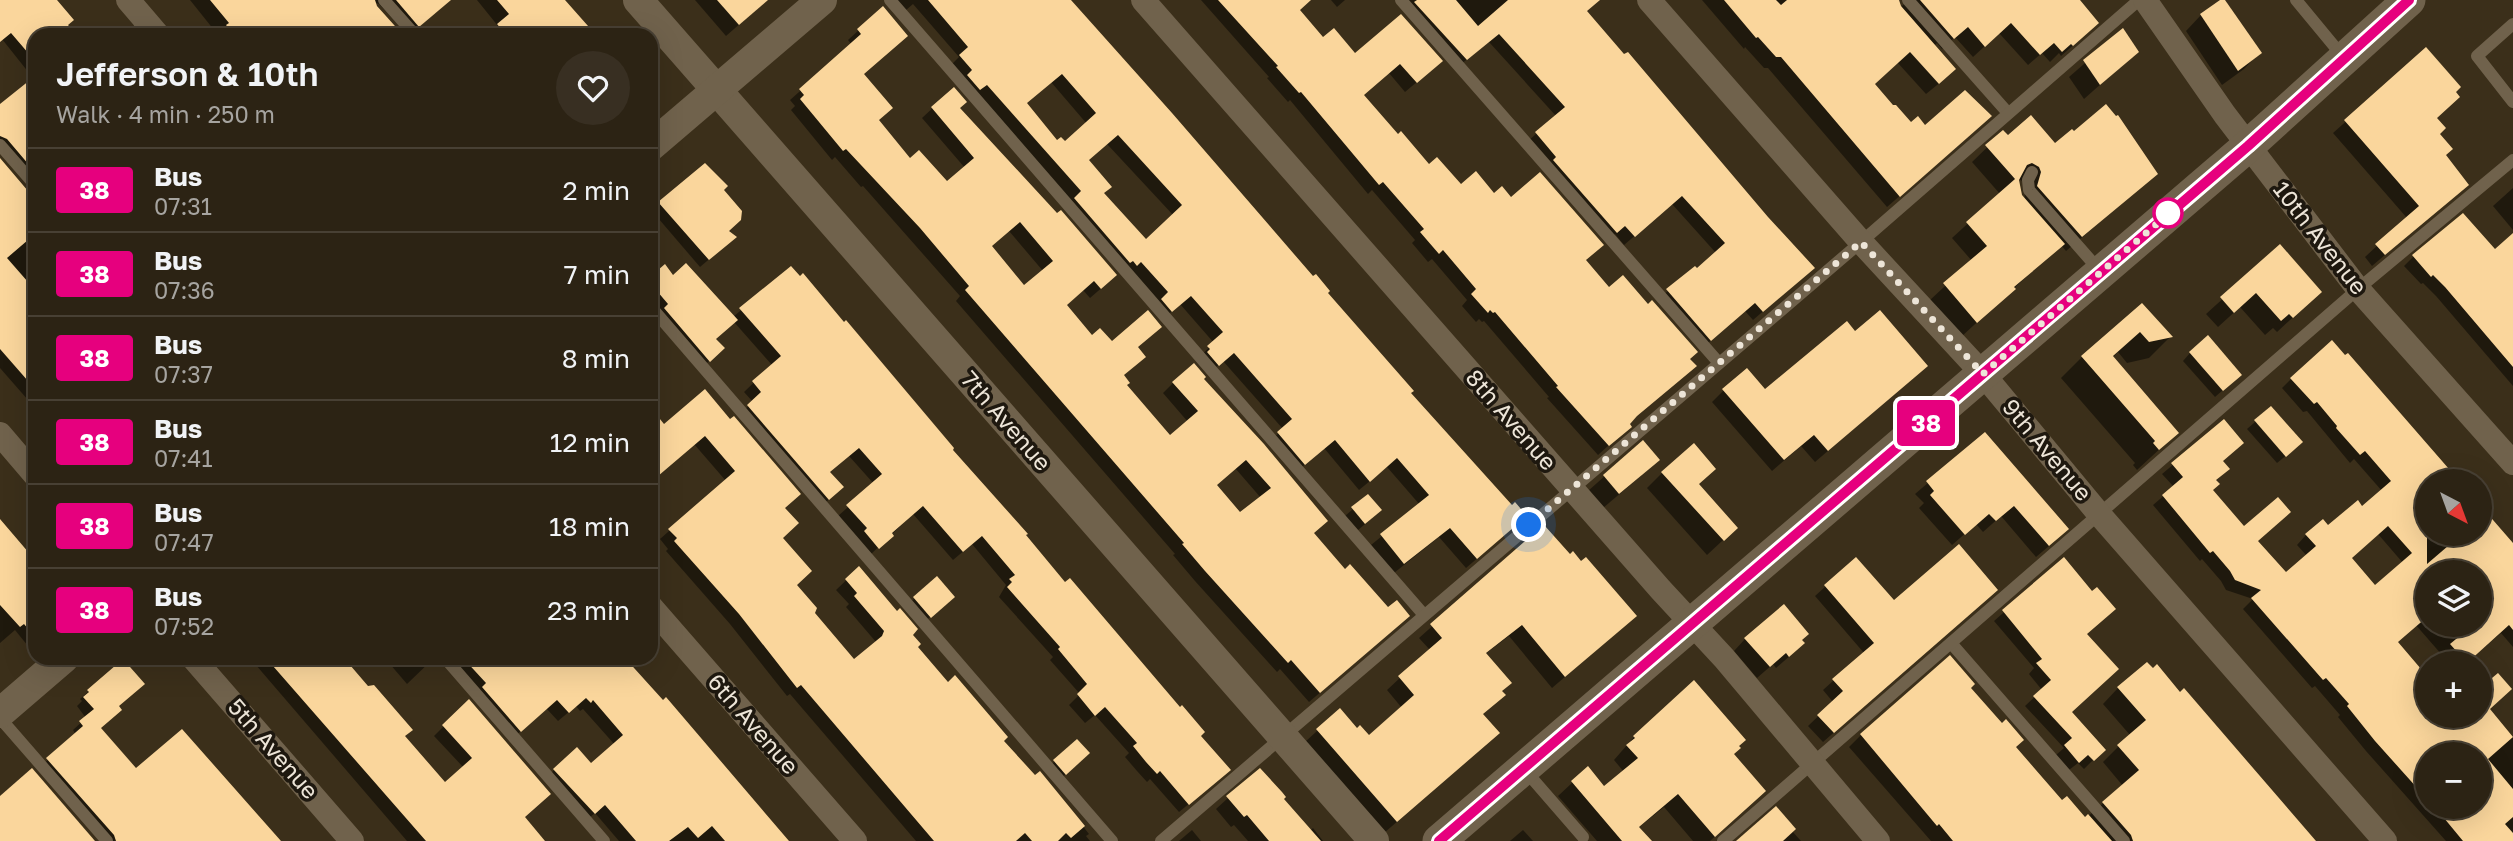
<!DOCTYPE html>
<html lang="en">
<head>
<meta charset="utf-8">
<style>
	body { margin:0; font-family:"Golos Text",sans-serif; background:#382f22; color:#f1f3f6; height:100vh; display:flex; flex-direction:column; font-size:26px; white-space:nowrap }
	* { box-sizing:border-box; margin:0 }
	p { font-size:23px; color:#a6a4a0 }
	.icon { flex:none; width:38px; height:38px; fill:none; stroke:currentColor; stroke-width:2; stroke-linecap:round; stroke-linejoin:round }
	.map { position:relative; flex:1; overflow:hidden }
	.details { position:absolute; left:28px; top:28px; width:630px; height:637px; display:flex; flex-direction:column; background:#2c2314; border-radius:21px; box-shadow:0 7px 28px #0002,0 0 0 2px #484034 }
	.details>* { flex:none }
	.badge { padding:0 14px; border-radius:5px; font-size:24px; line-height:46px }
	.needle { width:46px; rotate:139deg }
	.tools { position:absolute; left:2415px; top:469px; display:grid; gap:14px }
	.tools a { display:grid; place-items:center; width:77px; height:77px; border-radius:50%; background:#2c2314; box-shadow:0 7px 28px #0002,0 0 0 2px #484034; font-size:35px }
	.you { position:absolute; width:35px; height:35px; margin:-18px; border:5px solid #fff; border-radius:50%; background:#1a73e8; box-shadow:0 0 0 10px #1a73e833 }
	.map>.badge { position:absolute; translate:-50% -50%; box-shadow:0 0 0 4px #fff }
	.round { display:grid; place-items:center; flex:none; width:74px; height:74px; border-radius:37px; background:#382f22 }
	.overview { display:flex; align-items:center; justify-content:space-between; height:119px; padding:0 28px }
	h1 { font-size:33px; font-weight:600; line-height:52px }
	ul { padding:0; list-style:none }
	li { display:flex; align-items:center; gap:21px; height:84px; padding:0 28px; border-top:2px solid #484034 }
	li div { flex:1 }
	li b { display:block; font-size:26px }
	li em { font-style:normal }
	li .badge { min-width:77px; font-weight:700; text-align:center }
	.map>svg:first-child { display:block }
	.shadow { fill:#0007; fill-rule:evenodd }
	.building { fill:#fad69c; fill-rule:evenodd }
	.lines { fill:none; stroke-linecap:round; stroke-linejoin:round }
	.service { stroke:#70624c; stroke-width:12 }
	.minor { stroke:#70624c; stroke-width:24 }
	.tertiary { stroke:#70624c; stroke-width:30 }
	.secondary { stroke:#70624c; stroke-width:33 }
	.line-casing { stroke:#fff; stroke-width:16 }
	.line { stroke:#e6007e; stroke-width:10 }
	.walk { stroke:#ede5d8; stroke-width:7; stroke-dasharray:0 12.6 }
	.stop-dot { fill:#fff; stroke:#e6007e; stroke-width:3.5 }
	.labels { text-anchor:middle; stroke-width:7; stroke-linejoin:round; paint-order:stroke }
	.street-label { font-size:23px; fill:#ede5d8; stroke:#1e180f }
</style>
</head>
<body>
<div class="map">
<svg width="2513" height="841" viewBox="0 0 2513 841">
	<rect width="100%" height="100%" fill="#3b2f1a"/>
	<g class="shadow">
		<path d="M0,0H55L72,35H35V68L29,73L2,39L0,41Z"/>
		<path d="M190,0H426L425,21L408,35L379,4L374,2L401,35H218Z"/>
		<path d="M477,0H562L593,35H491L498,26Z"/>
		<path d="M695,0H767L726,36Z"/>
		<path d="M894,0H1071L1325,294L1515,526L1466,568L1439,537L1394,573L1371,545L1420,505L1387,467L1359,490L1324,448L1295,473L1268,443L1283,429L1223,361L1208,374L1199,357L1214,343L1180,304L1162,320L950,66L959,57L913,4L898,17ZM1051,82L1087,124L1065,143H1057L1025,104ZM1107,144L1174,216L1146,242L1102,194L1087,161Z"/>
		<path d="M1201,0H1295L1298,10L1323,40L1355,55L1401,15L1430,71L1405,92L1389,73L1362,96L1398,137L1429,166L1461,187L1510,199L1584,261L1629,422L1619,436L1598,455L1547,398L1549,397L1484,321L1482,322L1479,319L1476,322L1462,306L1467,300L1432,259L1428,262L1412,243L1415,240L1372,190L1368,194L1290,100L1288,102L1267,78L1269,77Z"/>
		<path d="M1331,0H1345L1337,7Z"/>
		<path d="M1396,0H1579L1585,11L1803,277L1753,320L1745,311L1701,349L1658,299L1716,253L1672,204L1624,245L1615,234L1607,241L1527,142L1556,116L1489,42L1456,68Z"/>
		<path d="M1702,0H1889L1901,7L1908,0H2078L2086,34L2061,56L2059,53L2050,62L2042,53L2028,65L1999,33L1973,57L1955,37L1942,49L1937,43L1935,45L1942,81L1926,94L1897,62L1873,84L1911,124L1925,128H1978L1887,207L1768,68H1764L1745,47L1744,49Z"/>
		<path d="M2223,0L2259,53L2244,69L2222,85L2186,31L2201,15Z"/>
		<path d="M883,8L862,75L877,121L910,160L947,183L965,168L922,118L953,89L958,108L1105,285L1090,298L1083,290L1065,305L1092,337L1136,348L1144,357L1123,376L1125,386L1170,438L1188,422L1163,393L1173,383L1202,379L1312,534L1344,571L1398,626L1309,702L1280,669L1277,672L1195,581L1173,555L1175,554L956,301L960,296L863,186L861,187L835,157L832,160L791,110L795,106L790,100L852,45L848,40ZM1009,231L1043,271L1024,287L990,247ZM1235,468L1261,498L1240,515L1215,486Z"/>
		<path d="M2122,31L2137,52L2084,99L2069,77Z"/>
		<path d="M2426,50L2454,92L2435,118L2444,155L2467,185L2372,266L2365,257L2407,218L2333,133Z"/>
		<path d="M35,78V182L0,150V107Z"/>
		<path d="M2003,132L2007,137L2055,146L2156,174L2066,251L2061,245L1961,337L1930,300L1972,261L1952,238L2000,194L1972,162ZM2017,178L2024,182L2026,188L2024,200L2020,196Z"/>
		<path d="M0,159L35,203V408L0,368Z"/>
		<path d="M2513,188V230L2493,206Z"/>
		<path d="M722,190L727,244L700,267L652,211L659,203Z"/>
		<path d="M2513,236V386L2436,296L2423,283L2421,284L2404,266L2413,257L2495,252Z"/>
		<path d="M2280,247L2320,292L2277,332L2273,328L2265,335L2240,307L2218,327L2206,314Z"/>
		<path d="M651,266L657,273L673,277L733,317L791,268L1199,736L1219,779L1179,812L1150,779L1147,782L1137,771L1125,757L1129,753L1095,715L1085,723L1069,705L1080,694L1050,660L1053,657L999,597L1006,585L972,544L953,560L913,514L869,556L838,516L874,484L849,456L829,473L833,496L819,508L739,415L753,402L744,392L772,365L734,322L715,340L722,348L700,370L651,314Z"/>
		<path d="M2143,306L2170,337L2149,358L2127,363L2118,352L2112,358L2177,433L2137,470L2133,465L2135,463L2061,378L2082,357Z"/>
		<path d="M1855,333L1913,378L1815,462L1801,446L1772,471L1712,402L1724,390L1765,392Z"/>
		<path d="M2190,353L2232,382L2215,397L2183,361Z"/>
		<path d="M2348,355L2457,481H2427V534H2480V508L2513,546V647L2501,633L2466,663H2449L2380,584L2403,563L2378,534L2350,558L2396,642L2427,677V716H2480V691L2498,675L2488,709L2513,738V841H2446L2366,751L2338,717L2340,715L2315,686L2312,688L2243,609L2253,599L2226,590L2221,581L2202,559L2200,561L2153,505L2174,487L2162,474L2224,422L2221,462L2211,490L2286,575L2307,556L2297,545L2306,535L2328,527L2362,508L2382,491L2354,459L2350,463L2307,411L2303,412L2282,388L2291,379ZM2427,572H2480V612L2484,617L2480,621V625H2475L2466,633L2459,625H2427ZM2427,754H2480V807H2427Z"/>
		<path d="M704,392L783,509L781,538L795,585L813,613L854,662L876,642L846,607L849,604L836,590L859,568L911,635L916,647L1035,778L1052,787L1089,834L1086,836L1090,841H916L790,694L787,696L730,624L666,551L668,549L660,539L726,481L694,444L651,481V411L664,426Z"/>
		<path d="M2271,408L2293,450L2277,463L2247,429Z"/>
		<path d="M1985,434L2055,541L2036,557L2001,516L1983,532L1976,524L1952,545L1919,508L1924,503L1915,494Z"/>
		<path d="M1643,442L1642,475L1603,508L1588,491Z"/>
		<path d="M1662,473L1698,485L1736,528L1707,555L1647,488Z"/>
		<path d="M1368,496L1372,518L1357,531L1345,516Z"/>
		<path d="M0,530L35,561V640L28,646L15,630L0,643Z"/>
		<path d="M1538,532L1622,628L1552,688L1509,636L1485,654L1500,692L1482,715L1486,745L1384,833L1305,742L1340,710L1356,730L1369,737L1402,708L1387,690L1430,650L1419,638Z"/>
		<path d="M1856,559L1893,602L1986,600L1823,742L1808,726L1833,702L1823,690L1864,653L1815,596Z"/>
		<path d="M2063,560L2085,634L2070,712L2103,750L2084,769L2078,763L2069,770L2056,755L2064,748L2025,706L2042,690L2029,674L2034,668L1994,621Z"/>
		<path d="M937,579L945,604L922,624L906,606Z"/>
		<path d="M1807,633L1791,655L1776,668L1773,664L1757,678L1734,651L1745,639Z"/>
		<path d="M250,658H341L403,737L445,784L464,768L434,736L469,701L523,818L543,841H407Z"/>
		<path d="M393,658H434L407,684L389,663Z"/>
		<path d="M446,658H621L788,841H619L595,813L584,822L545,780L554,770L591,765L615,745L583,709L580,711L576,706L558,721L546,708L511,740Z"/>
		<path d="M123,662L117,707L99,728L136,770L278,841H104L40,767L76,735L73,730L86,718L77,706L82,701L80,699Z"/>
		<path d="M1969,688L2014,748L2062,803L2085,819L2123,786L2103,762L2130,735L2103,704L2118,688L2315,841H1931L1849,747L1861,735Z"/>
		<path d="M1634,737L1732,754L1750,804L1710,841H1693L1664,807L1638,828L1649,841H1597L1558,796L1587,769L1604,788L1624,772L1614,760Z"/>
		<path d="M1055,761H1080L1058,781L1047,769Z"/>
		<path d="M1228,798L1310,831L1313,828L1323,841H1248L1234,825L1231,827L1216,809Z"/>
		<path d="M1192,830L1201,841H1179Z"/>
		<path d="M1523,830L1533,841H1510Z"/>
		<path d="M1792,831L1801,841H1739Z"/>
	</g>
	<g class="building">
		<path d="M0,0H57L74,20L68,25L76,35H35V61L11,33L0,42Z"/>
		<path d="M210,0H375L377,6L403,35H234L226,25L229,23Z"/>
		<path d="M396,0H451L419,27Z"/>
		<path d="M497,0H565L596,35H506L497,24L509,14Z"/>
		<path d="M717,0H768L739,25Z"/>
		<path d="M928,0H1071L1172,113L1313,276L1316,274L1330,291L1328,293L1414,391L1411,393L1512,505L1515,502L1527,516L1477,559L1450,528L1404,564L1380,534L1429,495L1397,458L1370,482L1335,440L1305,465L1277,432L1292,419L1234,353L1219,366L1207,352L1210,349L1207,346L1223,332L1191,296L1172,312L1161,299L1168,292L1141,262L1137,266L1133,261L1130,263L1074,198L1081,191L987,85L980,90L967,75L972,70L959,55L968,47ZM1062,74L1096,113L1065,141L1061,137L1057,140L1027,103ZM1118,135L1182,205L1146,239L1104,193L1112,187L1089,160Z"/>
		<path d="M1218,0H1311L1300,10L1323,37L1334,28L1355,53L1401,14L1443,61L1417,83L1400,64L1364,95L1398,134L1401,131L1429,164L1437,157L1461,184L1476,171L1494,193L1502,186L1511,197L1540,172L1604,245L1586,260L1609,287L1623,275L1648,304L1652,300L1698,352L1690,359L1697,366L1637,416L1630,424L1632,427L1609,446L1556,387L1558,386L1495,312L1493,313L1490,310L1488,313L1471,294L1476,289L1443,250L1439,254L1420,232L1424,229L1383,182L1379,185L1301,92L1299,93L1276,67L1278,66Z"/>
		<path d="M1417,0H1456L1478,26L1508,0H1600L1587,11L1624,54L1628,52L1768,217L1815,268L1763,312L1755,303L1711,341L1666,289L1695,266L1697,268L1725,243L1682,196L1635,237L1625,226L1617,233L1553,160L1556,157L1535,132L1565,107L1499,34L1467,60L1414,2Z"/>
		<path d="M1724,0H1776L1781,5L1787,0H1899L1901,6L1956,69L1939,84L1910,52L1875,84L1893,105H1896L1911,122L1918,116L1925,125L1965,90L1992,116L1900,197L1781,57H1776L1758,37L1756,38Z"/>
		<path d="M1920,0H2080L2099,23L2073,46L2071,44L2062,52L2054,43L2040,55L2011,23L1985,47L1968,27L1954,39Z"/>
		<path d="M2220,0H2225L2262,53L2238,71L2200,14Z"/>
		<path d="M883,6L908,36L864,74L893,108L879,120L910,158L919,150L947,181L974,158L931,107L954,87L967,102L960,108L1057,213L1061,210L1117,275L1101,289L1094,281L1067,305L1092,335L1100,328L1112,341L1148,310L1162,327L1138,347L1146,357L1124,375L1130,383L1127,385L1170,435L1198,411L1172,382L1194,363L1206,377L1204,379L1264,444L1328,521L1314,533L1345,569L1350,564L1388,607L1397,600L1410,616L1320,693L1291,660L1288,663L1205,571L1182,544L1184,543L965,290L969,286L920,228L846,149L843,151L800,99L804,95L799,89L861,34L857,29ZM1020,222L1053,261L1024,285L992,246ZM1246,460L1271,488L1240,512L1217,485Z"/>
		<path d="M2123,28L2139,52L2100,85L2083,60Z"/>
		<path d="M2426,47L2461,87L2456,92L2460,97L2437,118L2446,128L2440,134L2453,149L2446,155L2469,185L2385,255L2375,244L2419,206L2344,120Z"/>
		<path d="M35,76V172L7,139L0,136V104Z"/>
		<path d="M2106,104L2116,116L2118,115L2158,174L2082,237L2037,186L2041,172L2039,167L2032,163L2027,165L2019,180L2022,195L2065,244L2014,287L2016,289L1977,323L1943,283L1987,246L1966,222L2015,179L1985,145L2003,130L2008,135L2031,115L2055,143L2072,129L2074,131Z"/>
		<path d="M0,158L28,191L35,194V234L7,258L35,290L31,295L35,299V389L0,349Z"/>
		<path d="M705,163L728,186L724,190L742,211L741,220L729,231L737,237L709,260L658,202Z"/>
		<path d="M2463,213L2495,249L2513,233V367L2445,287L2433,275L2431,277L2412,255Z"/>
		<path d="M2280,244L2322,292L2293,318L2289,314L2281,321L2256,293L2234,313L2220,297Z"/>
		<path d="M686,263L738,320L716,339L725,348L710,362L664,308L668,304L651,284V276L665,264L673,275Z"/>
		<path d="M791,266L800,276L803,273L844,322L846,320L954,448L953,450L1028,534L1026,535L1065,582L1070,578L1180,707L1182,705L1205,732L1201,736L1231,770L1189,805L1160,771L1157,774L1146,762L1133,746L1137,743L1105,707L1095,716L1077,694L1087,684L1058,649L1060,647L1007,587L1012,582L1009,579L1015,575L982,536L963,552L923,506L892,533L894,536L879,549L864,531L867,528L846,505L882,474L859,448L830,472L844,487L829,500L747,405L761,392L752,381L781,356L739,308Z"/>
		<path d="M2142,303L2173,337L2149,342L2140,332L2113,356L2179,433L2159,450L2153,443L2155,441L2081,356Z"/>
		<path d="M1880,310L1928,366L1828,451L1814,435L1784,460L1722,389L1747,368L1765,389L1847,321L1855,331Z"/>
		<path d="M2208,335L2242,375L2223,391L2189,352Z"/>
		<path d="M2332,340L2345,355L2348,353L2449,469L2435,481H2427V564L2462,534H2480V505L2513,543V630L2509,625L2467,663L2450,644L2473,625H2480V619L2493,607L2480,591V572H2427V617L2398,642L2427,676V716H2480V688L2498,673L2512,689L2490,709L2513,737L2488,759L2513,789V817L2505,824L2513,833V841H2463L2444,818L2457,807H2480V754H2427V799L2375,741L2347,706L2349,704L2326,678L2323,680L2251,598L2261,590L2235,580L2230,571L2213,551L2210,553L2162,495L2183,477L2171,463L2224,419L2244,443L2223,461L2230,469L2216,480L2220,484L2213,490L2244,526L2278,497L2291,512L2258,541L2286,572L2316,546L2305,534L2323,519L2328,525L2358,500L2362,506L2391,481L2365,451L2360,455L2336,428L2337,426L2317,402L2314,404L2290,378ZM2388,526L2412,553L2375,585L2352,558Z"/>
		<path d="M705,389L730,419L734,416L801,494L785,508L799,523L783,538L812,571L797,585L817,608L815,613L854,659L882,636L884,631L854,596L857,593L845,579L859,566L897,611L900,608L918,629L913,635L921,644L918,647L948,682L955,675L1008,737L1004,741L1035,775L1040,771L1085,826L1071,838L1066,833L1058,841H1032L1025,833L1016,841H934L801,685L797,688L739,614L674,541L677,538L668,529L735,471L705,436L651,482V408L664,424Z"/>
		<path d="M2271,406L2303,442L2286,457L2254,420Z"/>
		<path d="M1985,432L2069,529L2049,546L2014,506L1996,521L1989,514L1965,535L1930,495L1934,491L1926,481Z"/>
		<path d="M1643,440L1660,460L1619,494L1603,475Z"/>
		<path d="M1694,443L1716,469L1699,484L1738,528L1724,541L1661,472Z"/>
		<path d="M1368,494L1382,510L1365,524L1351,507Z"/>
		<path d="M0,519L35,560V637L24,624L20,627L0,605Z"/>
		<path d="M1545,526L1570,554L1573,551L1581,561L1586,557L1637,616L1565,677L1522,625L1486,653L1512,683L1502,691L1506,695L1483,714L1500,733L1397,822L1316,729L1340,708L1357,728L1360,725L1369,735L1414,695L1398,676L1442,638L1430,624L1539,529L1540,531Z"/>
		<path d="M1959,544L1998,590L1834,733L1817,715L1843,691L1832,679L1874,643L1824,585L1856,557L1894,600Z"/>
		<path d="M2064,557L2092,591L2097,587L2116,609L2087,634L2119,669L2072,712L2106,750L2094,761L2088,755L2079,763L2064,745L2072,738L2033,696L2051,680L2036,663L2042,659L2002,610Z"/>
		<path d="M937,576L955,597L931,618L913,597Z"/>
		<path d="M1784,604L1809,634L1802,640L1805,643L1789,657L1786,653L1770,667L1744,638Z"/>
		<path d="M1950,655L1975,684L1971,688L2002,723L2006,719L2024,740L2016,747L2062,800L2067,796L2085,817L2088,814L2112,841H1953L1939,824L1937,826L1860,734Z"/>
		<path d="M266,658H344L368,686L374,685L413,730L405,736L445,782L472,758L442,725L469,699L551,794L525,817L545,841H426Z"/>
		<path d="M463,658H625L663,700L666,697L789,841H725L712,826L698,838L688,827L669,841H636L605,805L595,814L553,769L577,747L591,763L623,735L593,700L591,703L586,698L569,713L557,700L521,732L482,687L486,683Z"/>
		<path d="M123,659L145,684L119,706L122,710L101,728L136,768L182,729L281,841H116L114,835L46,758L83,726L79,721L94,709L83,697L89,692L87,690Z"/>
		<path d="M2147,662L2153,668L2157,664L2180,692L2184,688L2316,841H2133L2131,835L2102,802L2139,770L2117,745L2146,720L2117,687Z"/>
		<path d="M1694,680L1746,740L1739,746L1741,748L1734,754L1766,791L1715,837L1678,794L1639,827L1652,841H1622L1571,781L1588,766L1604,786L1638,758L1626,745L1635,738L1633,736Z"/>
		<path d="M1077,739L1090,753L1066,775L1053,760Z"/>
		<path d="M32,768L95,841H0V796Z"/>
		<path d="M1260,768L1282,792L1286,797L1284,799L1321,841H1269L1247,815L1244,817L1226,796Z"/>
		<path d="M1776,806L1796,829L1783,841H1736Z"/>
	</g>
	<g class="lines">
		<g class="service">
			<path d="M384,0L415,35"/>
			<path d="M890,0L1424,615"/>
			<path d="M1401,0L1719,363"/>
			<path d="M1908,0L2008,113"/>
			<path d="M2296,0L2344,58"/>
			<path d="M2513,24L2477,56L2513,102"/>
			<path d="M132,35L147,23"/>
			<path d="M0,145L35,185"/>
			<path d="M2032,172L2028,180L2029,190L2100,271"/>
			<path d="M651,307L1112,841"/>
			<path d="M1951,643L2124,841"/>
			<path d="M445,658L604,841"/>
			<path d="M0,718L107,841"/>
			<path d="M1523,768L1583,837"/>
			<path d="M1161,841L1861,242L2139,0"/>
			<path d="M1723,841L2358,289L2513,160"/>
		</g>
		<g class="minor">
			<path d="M128,0L158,35"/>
			<path d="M1143,0L1661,590L1724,658L1878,841"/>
			<path d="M1649,0L1861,242L1983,374L2099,514L2385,841"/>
			<path d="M2145,0L2225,115L2358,289L2513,463"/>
			<path d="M0,434L35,475"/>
			<path d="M651,607L855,841"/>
			<path d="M193,658L352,841"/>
		</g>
		<g class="tertiary">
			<path d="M638,0L1374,841"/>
			<path d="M651,146L822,0"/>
			<path d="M0,713L64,658"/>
		</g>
		<path class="secondary" d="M1439,841L2248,146L2409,0"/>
	</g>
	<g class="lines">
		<defs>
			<path id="line" d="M1439,841L2248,146L2409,0"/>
		</defs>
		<use href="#line" class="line-casing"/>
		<use href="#line" class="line"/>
		<path class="walk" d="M1529,525L1861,242L1983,374L2174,209L2168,213"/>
	</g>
	<circle class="stop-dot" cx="2168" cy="213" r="14"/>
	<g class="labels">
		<g class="street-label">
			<text transform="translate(2320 238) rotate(52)" y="8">10th Avenue</text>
			<text transform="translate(1511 420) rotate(49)" y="8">8th Avenue</text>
			<text transform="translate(1006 421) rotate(49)" y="8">7th Avenue</text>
			<text transform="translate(2047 450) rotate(50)" y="8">9th Avenue</text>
			<text transform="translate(753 724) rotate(49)" y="8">6th Avenue</text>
			<text transform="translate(273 749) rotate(49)" y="8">5th Avenue</text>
		</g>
	</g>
</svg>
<div class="tools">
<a><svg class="needle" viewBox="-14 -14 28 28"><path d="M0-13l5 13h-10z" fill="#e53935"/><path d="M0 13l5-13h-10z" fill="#a6a4a0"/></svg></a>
<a><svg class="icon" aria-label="layers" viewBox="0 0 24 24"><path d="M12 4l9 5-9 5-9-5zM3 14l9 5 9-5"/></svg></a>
<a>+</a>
<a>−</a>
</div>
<div class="you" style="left:1529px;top:525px"></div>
<b class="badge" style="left:1926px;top:423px;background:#e6007e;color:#fff">38</b>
<section class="details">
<div class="overview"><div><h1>Jefferson &amp; 10th</h1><p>Walk · 4 min · 250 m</p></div><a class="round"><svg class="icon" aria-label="heart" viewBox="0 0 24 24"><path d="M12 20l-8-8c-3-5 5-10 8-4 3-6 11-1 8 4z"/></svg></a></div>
<ul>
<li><span class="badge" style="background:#e6007e;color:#fff">38</span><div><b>Bus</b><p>07:31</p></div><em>2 min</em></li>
<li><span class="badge" style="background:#e6007e;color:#fff">38</span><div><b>Bus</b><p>07:36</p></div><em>7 min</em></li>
<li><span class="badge" style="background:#e6007e;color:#fff">38</span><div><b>Bus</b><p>07:37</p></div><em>8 min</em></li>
<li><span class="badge" style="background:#e6007e;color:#fff">38</span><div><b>Bus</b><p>07:41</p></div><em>12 min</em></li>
<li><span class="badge" style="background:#e6007e;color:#fff">38</span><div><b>Bus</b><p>07:47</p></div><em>18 min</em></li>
<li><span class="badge" style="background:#e6007e;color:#fff">38</span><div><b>Bus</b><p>07:52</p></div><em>23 min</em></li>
</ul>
</section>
</div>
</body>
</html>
